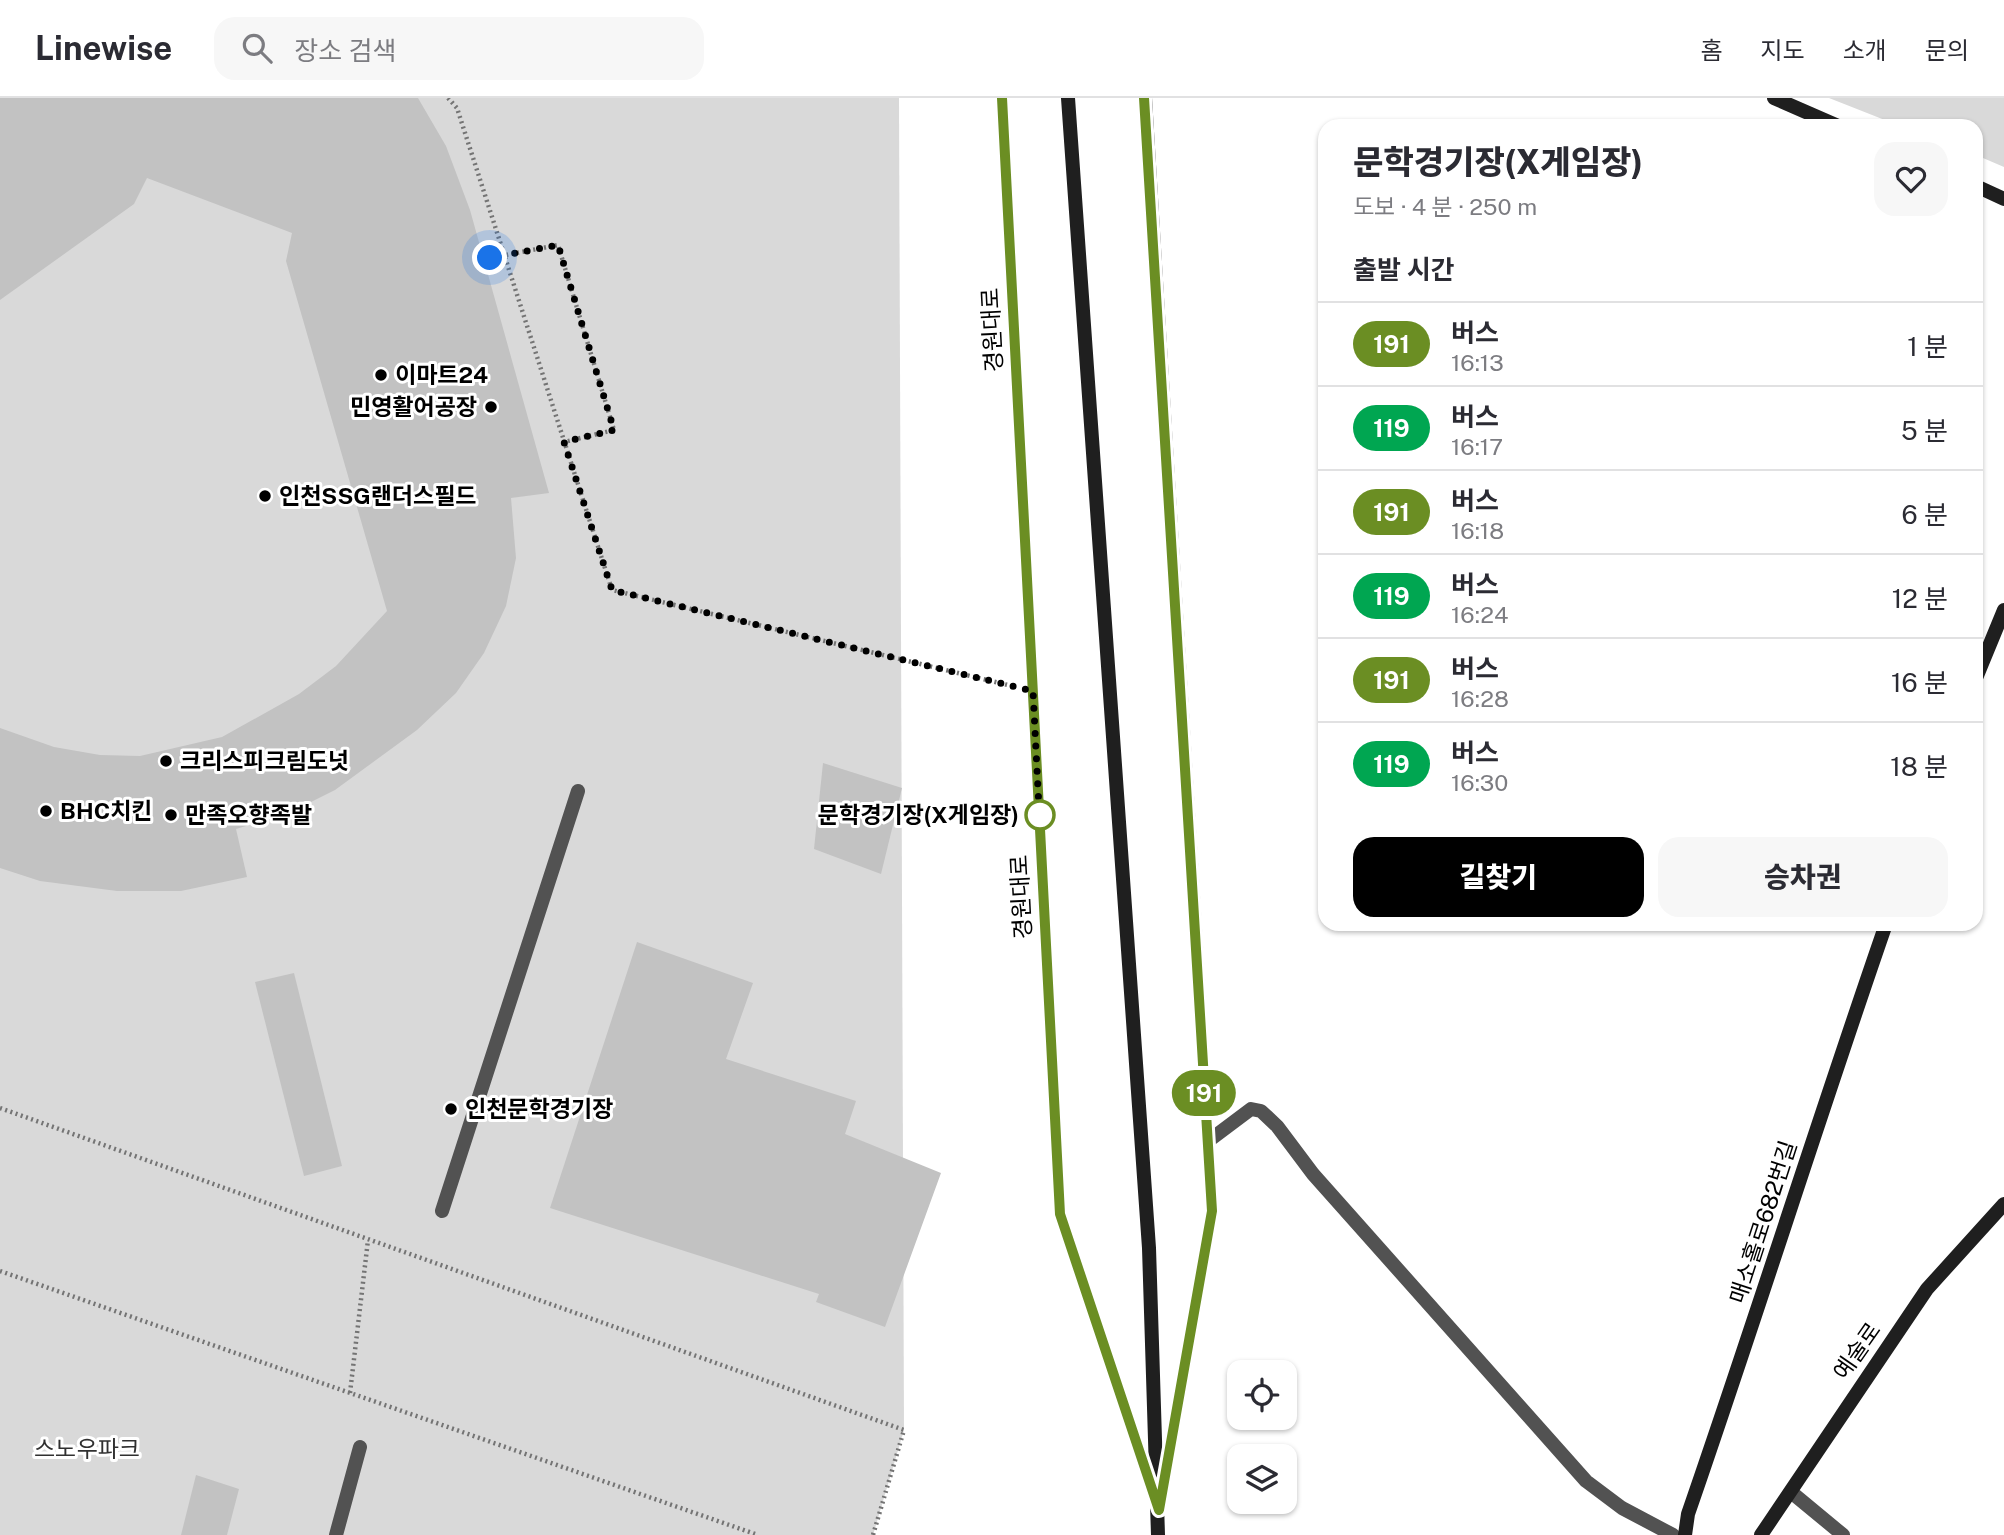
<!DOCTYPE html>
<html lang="ko">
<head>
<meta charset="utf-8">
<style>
	body { margin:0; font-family:"Public Sans","Noto Sans KR",sans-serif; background:#f7f7f7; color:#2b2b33; height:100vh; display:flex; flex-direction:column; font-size:26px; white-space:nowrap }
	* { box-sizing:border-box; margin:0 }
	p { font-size:23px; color:#7c7c81 }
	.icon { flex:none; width:38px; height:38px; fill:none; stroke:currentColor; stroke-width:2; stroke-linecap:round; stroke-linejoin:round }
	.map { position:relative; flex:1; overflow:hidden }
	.sheet { position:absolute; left:1318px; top:21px; width:665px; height:812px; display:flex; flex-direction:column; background:#fff; border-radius:21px; box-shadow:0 2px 5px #0004 }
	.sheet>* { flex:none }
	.badge { padding:0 14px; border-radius:23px; font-size:24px; line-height:46px }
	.controls { position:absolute; left:1227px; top:1262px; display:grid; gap:14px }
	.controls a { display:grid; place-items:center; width:70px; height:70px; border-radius:14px; background:#fff; box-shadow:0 2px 5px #0004; font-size:35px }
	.you { position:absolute; width:35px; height:35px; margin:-18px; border:5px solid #fff; border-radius:50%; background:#1a73e8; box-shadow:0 0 0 10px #1a73e833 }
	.map>.badge { position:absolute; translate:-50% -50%; box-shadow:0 0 0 4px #fff }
	h2 { padding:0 35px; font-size:26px; line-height:63px }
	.round { display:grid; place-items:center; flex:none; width:74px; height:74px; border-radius:21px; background:#f7f7f7 }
	.headline { display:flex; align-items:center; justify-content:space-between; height:119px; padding:0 35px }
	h1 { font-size:33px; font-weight:800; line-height:52px }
	.cta { display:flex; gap:14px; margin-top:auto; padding:14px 35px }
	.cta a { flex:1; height:80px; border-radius:21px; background:#000; color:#fff; font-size:28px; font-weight:800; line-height:80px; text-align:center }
	.cta a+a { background:#f7f7f7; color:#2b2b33 }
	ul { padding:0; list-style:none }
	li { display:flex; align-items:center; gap:21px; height:84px; padding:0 35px; border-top:2px solid #e1e1e2 }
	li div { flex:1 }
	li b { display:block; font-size:26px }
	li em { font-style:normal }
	li .badge { min-width:77px; font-weight:700; text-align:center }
	header { display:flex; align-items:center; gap:42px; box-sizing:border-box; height:98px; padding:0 35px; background:#fff; border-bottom:2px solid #e1e1e2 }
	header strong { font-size:33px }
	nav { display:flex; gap:38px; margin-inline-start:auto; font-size:24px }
	.search { width:490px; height:63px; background:#f7f7f7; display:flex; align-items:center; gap:18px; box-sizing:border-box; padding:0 24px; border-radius:21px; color:#7c7c81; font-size:26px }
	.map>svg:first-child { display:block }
	.green { fill:#d9d9d9 }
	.building { fill:#c2c2c2 }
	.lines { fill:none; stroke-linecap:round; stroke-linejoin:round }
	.path { stroke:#747474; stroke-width:4.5; stroke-dasharray:2 3.5; stroke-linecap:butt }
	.service { stroke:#525252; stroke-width:14 }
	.minor { stroke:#525252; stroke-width:14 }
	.secondary { stroke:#1f1f1f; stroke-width:14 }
	.path-bridge { stroke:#747474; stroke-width:4.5; stroke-dasharray:2 3.5; stroke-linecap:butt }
	.line-casing { stroke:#fff; stroke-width:16 }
	.line { stroke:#6b8e23; stroke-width:10 }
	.walk { stroke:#000; stroke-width:7; stroke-dasharray:0 12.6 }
	.poi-dot { fill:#000; stroke:#fff; stroke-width:2.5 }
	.stop-dot { fill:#fff; stroke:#6b8e23; stroke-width:3.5 }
	.labels { text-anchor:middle; stroke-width:6; stroke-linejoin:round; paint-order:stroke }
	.street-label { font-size:23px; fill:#000; stroke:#fff }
	.poi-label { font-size:23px; font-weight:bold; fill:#000; stroke:#fff; text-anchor:start }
	.stop-label { font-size:23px; font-weight:bold; fill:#000; stroke:#fff; text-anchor:end }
	.park-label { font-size:23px; fill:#303030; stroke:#fff }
</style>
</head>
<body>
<header>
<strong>Linewise</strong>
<div class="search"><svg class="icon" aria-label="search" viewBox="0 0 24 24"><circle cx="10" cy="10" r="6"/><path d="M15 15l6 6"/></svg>장소 검색</div>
<nav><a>홈</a><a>지도</a><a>소개</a><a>문의</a></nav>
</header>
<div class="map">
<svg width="2004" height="1437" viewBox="0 0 2004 1437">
	<rect width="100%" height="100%" fill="#fff"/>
	<g class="green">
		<path d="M0,0H899L904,1332L873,1437H0Z"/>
		<path d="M1829,0H2004V69L1976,57V28H1900Z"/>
	</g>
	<g class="building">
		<path d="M0,0H418L446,48L470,112L549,395L511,400L516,460L506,508L484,555L456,595L417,632L335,692L289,715L236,731L247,779L181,793H117L40,783L0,770V630L54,649L100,657L140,658L222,639L299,596L336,568L387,513L286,163L292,135L147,80L134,106L0,202Z"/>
		<path d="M823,665L902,690L881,776L814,751Z"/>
		<path d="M637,844L753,885L726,961L856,1003L845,1036L941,1075L885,1229L816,1204L819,1196L550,1110Z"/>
		<path d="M294,875L342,1068L304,1078L255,884Z"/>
		<path d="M196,1377L239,1391L227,1437H181Z"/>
	</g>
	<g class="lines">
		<g class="path">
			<path d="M448,0L457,10L612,492L1012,588"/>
			<path d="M484,161L490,160"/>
			<path d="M0,1010L904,1332L873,1437"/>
			<path d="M0,1173L758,1437"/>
			<path d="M350,1295L368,1142"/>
		</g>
		<g class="service">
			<path d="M442,1113L578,693"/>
			<path d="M1791,1394L1843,1437"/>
			<path d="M336,1437L360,1349"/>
		</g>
		<path class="minor" d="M1207,1044L1251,1011L1261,1013L1277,1028L1313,1076L1586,1383L1622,1410L1673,1437"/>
		<g class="secondary">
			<path d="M1002,0L1060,1116L1153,1394"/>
			<path d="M1068,0L1149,1150L1158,1437"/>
			<path d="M1145,0L1212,1113L1164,1383"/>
			<path d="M1774,0L1838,28"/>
			<path d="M1976,88L2004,101"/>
			<path d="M1976,580L2004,512"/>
			<path d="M1685,1437L1688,1416C1756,1220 1818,1022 1886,826"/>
			<path d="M1761,1437L1927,1191L2004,1106"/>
		</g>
		<path class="path-bridge" d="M490,160L558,147L614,332L564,344"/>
	</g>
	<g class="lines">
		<defs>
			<path id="line" d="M1002,0L1060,1116L1159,1412L1212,1113L1144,0"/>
		</defs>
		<use href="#line" class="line-casing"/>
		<use href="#line" class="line"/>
		<path class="walk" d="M490,160L558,147L614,332L564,344L612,492L1033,593L1040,730V717"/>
	</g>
	<g class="poi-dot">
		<circle cx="381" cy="277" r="7"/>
		<circle cx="491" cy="309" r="7"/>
		<circle cx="265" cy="398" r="7"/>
		<circle cx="166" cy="663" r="7"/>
		<circle cx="46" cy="713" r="7"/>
		<circle cx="171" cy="717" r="7"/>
		<circle cx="451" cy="1011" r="7"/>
	</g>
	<circle class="stop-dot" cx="1040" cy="717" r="14"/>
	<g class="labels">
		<g class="street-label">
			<text transform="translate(992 232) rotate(-93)" y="8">경원대로</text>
			<text transform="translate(1021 799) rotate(-93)" y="8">경원대로</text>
			<text transform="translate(1763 1124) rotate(-72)" y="8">매소홀로682번길</text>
			<text transform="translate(1857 1253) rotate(-55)" y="8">예술로</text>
		</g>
		<g class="poi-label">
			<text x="395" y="285">이마트24</text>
			<text x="477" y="317" text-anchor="end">민영활어공장</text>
			<text x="279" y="406">인천SSG랜더스필드</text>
			<text x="180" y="671">크리스피크림도넛</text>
			<text x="60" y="721">BHC치킨</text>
			<text x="185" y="725">만족오향족발</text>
			<text x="465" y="1019">인천문학경기장</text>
		</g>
		<g class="stop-label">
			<text x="1019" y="725">문학경기장(X게임장)</text>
		</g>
		<g class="park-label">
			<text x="87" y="1359">스노우파크</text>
		</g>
	</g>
</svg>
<div class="controls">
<a><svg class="icon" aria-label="locate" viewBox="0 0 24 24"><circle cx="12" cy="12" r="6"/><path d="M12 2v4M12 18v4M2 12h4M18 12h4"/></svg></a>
<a><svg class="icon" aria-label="layers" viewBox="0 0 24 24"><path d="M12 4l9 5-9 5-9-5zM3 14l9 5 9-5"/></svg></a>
</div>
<div class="you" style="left:490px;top:160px"></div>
<b class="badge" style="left:1204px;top:995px;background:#6b8e23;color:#fff">191</b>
<section class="sheet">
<div class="headline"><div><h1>문학경기장(X게임장)</h1><p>도보 · 4 분 · 250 m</p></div><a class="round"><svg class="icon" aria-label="heart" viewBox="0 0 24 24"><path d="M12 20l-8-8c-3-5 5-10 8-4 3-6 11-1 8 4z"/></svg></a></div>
<h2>출발 시간</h2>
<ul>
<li><span class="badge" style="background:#6b8e23;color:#fff">191</span><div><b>버스</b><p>16:13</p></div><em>1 분</em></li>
<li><span class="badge" style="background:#00a651;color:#fff">119</span><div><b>버스</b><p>16:17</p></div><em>5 분</em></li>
<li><span class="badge" style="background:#6b8e23;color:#fff">191</span><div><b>버스</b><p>16:18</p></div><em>6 분</em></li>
<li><span class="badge" style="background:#00a651;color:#fff">119</span><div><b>버스</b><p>16:24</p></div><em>12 분</em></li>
<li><span class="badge" style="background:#6b8e23;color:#fff">191</span><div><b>버스</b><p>16:28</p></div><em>16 분</em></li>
<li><span class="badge" style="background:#00a651;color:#fff">119</span><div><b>버스</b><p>16:30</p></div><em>18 분</em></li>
</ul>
<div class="cta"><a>길찾기</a><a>승차권</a></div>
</section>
</div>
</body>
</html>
